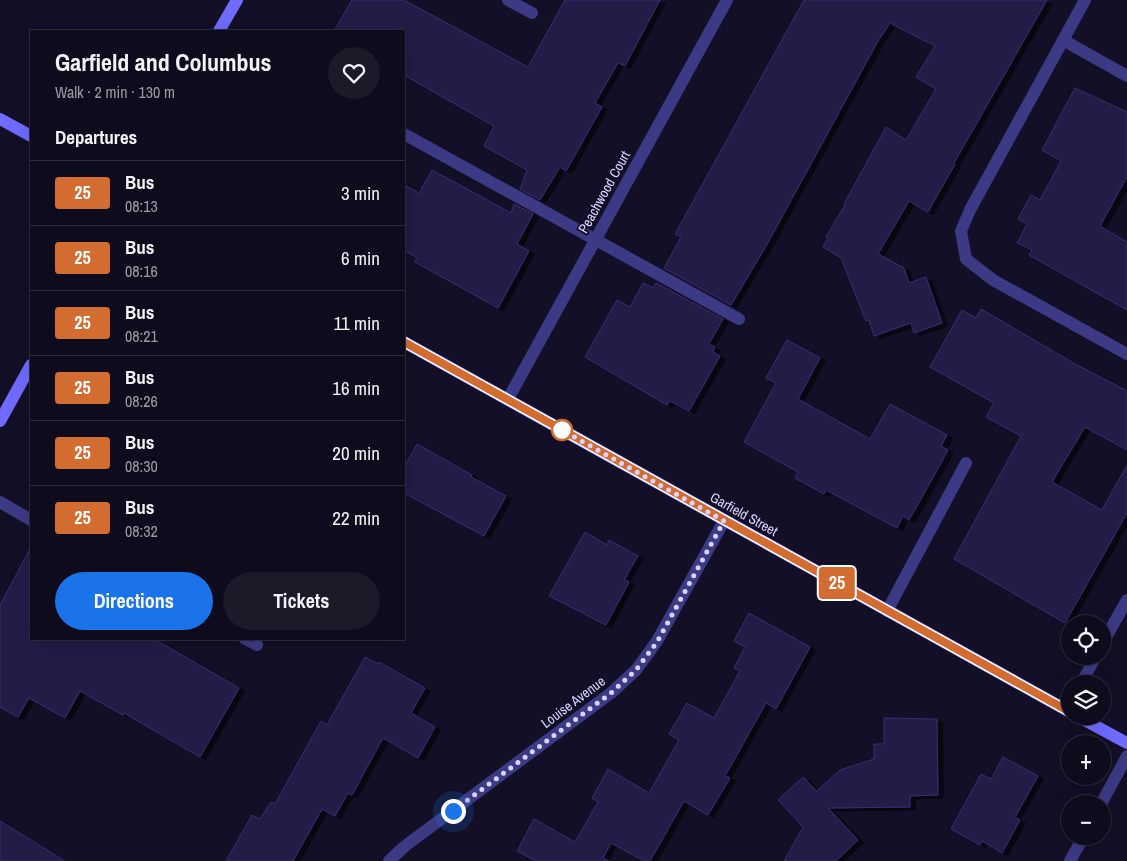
<!DOCTYPE html>
<html lang="en">
<head>
<meta charset="utf-8">
<style>
	body { margin:0; font-family:"Archivo Narrow",sans-serif; background:#1c1929; color:#f1f3f6; height:100vh; display:flex; flex-direction:column; font-size:19px; white-space:nowrap }
	* { box-sizing:border-box; margin:0 }
	p { font-size:16px; color:#9b9ba3 }
	.icon { flex:none; width:28px; height:28px; fill:none; stroke:currentColor; stroke-width:2; stroke-linecap:round; stroke-linejoin:round }
	.map { position:relative; flex:1; overflow:hidden }
	.panel { position:absolute; left:30px; top:30px; width:375px; height:610px; display:flex; flex-direction:column; background:#0e0b1c; border-radius:0px; box-shadow:0 5px 20px #0002,0 0 0 1px #2e2b3b }
	.panel>* { flex:none }
	.badge { padding:0 10px; border-radius:4px; font-size:18px; line-height:32px }
	.fabs { position:absolute; left:1061px; top:615px; display:grid; gap:10px }
	.fabs a { display:grid; place-items:center; width:50px; height:50px; border-radius:50%; background:#0e0b1c; box-shadow:0 5px 20px #0002,0 0 0 1px #2e2b3b; font-size:25px }
	.you { position:absolute; width:25px; height:25px; margin:-12px; border:4px solid #fff; border-radius:50%; background:#1a73e8; box-shadow:0 0 0 8px #1a73e833 }
	.map>.badge { position:absolute; translate:-50% -50%; box-shadow:0 0 0 2px #fff }
	h2 { padding:0 25px; font-size:19px; line-height:45px }
	.round { display:grid; place-items:center; flex:none; width:52px; height:52px; border-radius:26px; background:#1c1929 }
	.head { display:flex; align-items:center; justify-content:space-between; height:85px; padding:0 25px }
	h1 { font-size:24px; font-weight:700; line-height:38px }
	.action { display:flex; gap:10px; margin-top:auto; padding:10px 25px }
	.action a { flex:1; height:58px; border-radius:30px; background:#1a73e8; color:#fff; font-size:20px; font-weight:700; line-height:58px; text-align:center }
	.action a+a { background:#1c1929; color:#f1f3f6 }
	ul { padding:0; list-style:none }
	li { display:flex; align-items:center; gap:15px; height:65px; padding:0 25px; border-top:1px solid #2e2b3b }
	li div { flex:1 }
	li b { display:block; font-size:19px }
	li em { font-style:normal }
	li .badge { min-width:55px; font-weight:700; text-align:center }
	.map>svg:first-child { display:block }
	.building { fill:#241b47; stroke:#3b2d73; filter:url(#shadow) }
	.lines { fill:none; stroke-linecap:round; stroke-linejoin:round }
	.lane { stroke:#3d3a85; stroke-width:12 }
	.street { stroke:#3d3a85; stroke-width:12 }
	.secondary { stroke:#6f6bff; stroke-width:12 }
	.line-casing { stroke:#fff; stroke-width:11 }
	.line { stroke:#d36c31; stroke-width:8 }
	.walk { stroke:#d9d4ff; stroke-width:5; stroke-dasharray:0 9 }
	.stop-dot { fill:#fff; stroke:#d36c31; stroke-width:2.5 }
	.labels { text-anchor:middle; stroke-width:4; stroke-linejoin:round; paint-order:stroke }
	.street-label { font-size:14px; fill:#d9d4ff; stroke:#130f26 }
</style>
</head>
<body>
<div class="map">
<svg width="1127" height="861" viewBox="0 0 1127 861">
	<defs>
		<filter id="shadow"><feDropShadow dx="5.5" dy="3" stdDeviation="0" flood-color="#0009"/></filter>
	</defs>
	<rect width="100%" height="100%" fill="#130f26"/>
	<g class="building">
		<path d="M352,0H404L528,67L565,0H660L625,66L618,63L595,103L602,107L566,171L560,167L540,200L520,189L527,170L484,146L494,126L404,75V31H334Z"/>
		<path d="M804,0H1047L954,163L955,164L928,212L909,201L878,254L904,268L909,283L926,277L942,323L914,333L911,323L874,336L869,320L866,321L841,258L823,247L828,238L826,237L845,205L844,204L886,127L906,140L936,89L916,77L935,46L890,23L878,41L765,248L731,305L664,268L681,237L675,234Z"/>
		<path d="M1075,88L1127,112V177L1100,226L1127,242V310L1029,255L1032,250L1017,243L1027,224L1018,219L1031,195L1040,200L1061,161L1042,150Z"/>
		<path d="M432,170L511,213L514,204L533,214L517,244L529,251L498,308L415,262L417,258L404,250V185L419,193Z"/>
		<path d="M643,283L653,288L656,283L723,319L709,344L715,347L713,352L720,356L689,411L670,401L667,405L585,357L617,300L630,307Z"/>
		<path d="M981,309L1077,365L1127,391V450L1085,427L1052,482L1102,510L1127,465V513L1065,623L954,559L1021,436L986,417L994,403L930,367L962,310L976,318Z"/>
		<path d="M787,340L820,358L798,399L870,439L890,404L947,435L941,446L948,450L936,472L909,520L903,516L897,528L826,490L824,494L795,478L798,472L744,442L776,383L766,378Z"/>
		<path d="M417,444L472,475L471,477L506,496L484,536L404,493V468Z"/>
		<path d="M585,532L607,545L609,540L638,556L624,580L629,582L606,625L549,596Z"/>
		<path d="M31,547V639H154L239,688L200,757L124,713L123,715L80,691L65,718L29,698L18,717L0,707V605Z"/>
		<path d="M749,613L810,647L776,709L766,703L725,776L730,778L708,815L684,801L650,861H644L611,843L603,858L609,861H536L517,851L534,819L575,842L598,802L592,798L608,769L649,793L679,740L669,734L687,703L714,718L740,671L734,668L745,647L734,641Z"/>
		<path d="M365,657L378,664L379,662L425,688L411,713L435,727L418,758L383,738L352,795L348,793L335,816L322,809L293,861H226L252,815L260,819L271,802L275,804L321,721L327,725Z"/>
		<path d="M884,718L937,719L938,795L910,796V807L828,808L858,840L836,861H784L803,827L778,800L803,777L817,791L840,770L874,759V744H884Z"/>
		<path d="M1003,757L1038,776L1015,817L1020,820L1002,853L982,841L980,845L951,829L981,774L991,779Z"/>
		<path d="M0,821L65,861H0Z"/>
	</g>
	<g class="lines">
		<g class="lane">
			<path d="M404,134L739,319"/>
			<path d="M0,502L31,520"/>
			<path d="M887,611L966,463"/>
			<path d="M245,639L257,645"/>
			<path d="M1102,644L1127,600"/>
			<path d="M1081,684L1096,656"/>
		</g>
		<g class="street">
			<path d="M508,0L532,13"/>
			<path d="M1085,0L970,210L961,231L966,259L993,280L1127,354"/>
			<path d="M1063,40L1127,76"/>
			<path d="M508,399L727,0"/>
			<path d="M1101,804L1127,756"/>
			<path d="M389,861L405,846L611,693L636,670L657,641L724,521"/>
			<path d="M1070,861L1084,836"/>
		</g>
		<g class="secondary">
			<path d="M219,31L237,0"/>
			<path d="M0,119L31,136"/>
			<path d="M404,342L1070,712"/>
			<path d="M0,421L31,365"/>
			<path d="M1077,716L1127,743"/>
		</g>
	</g>
	<g class="lines">
		<defs>
			<path id="line" d="M404,342L1070,712"/>
		</defs>
		<use href="#line" class="line-casing"/>
		<use href="#line" class="line"/>
		<path class="walk" d="M453,811L611,693L636,670L657,642L724,521L562,430"/>
	</g>
	<circle class="stop-dot" cx="562" cy="430" r="10"/>
	<g class="labels">
		<g class="street-label">
			<text transform="translate(604 192) rotate(-61)" y="5">Peachwood Court</text>
			<text transform="translate(744 514) rotate(29)" y="5">Garfield Street</text>
			<text transform="translate(573 702) rotate(-37)" y="5">Louise Avenue</text>
		</g>
	</g>
</svg>
<div class="fabs">
<a><svg class="icon" aria-label="locate" viewBox="0 0 24 24"><circle cx="12" cy="12" r="6"/><path d="M12 2v4M12 18v4M2 12h4M18 12h4"/></svg></a>
<a><svg class="icon" aria-label="layers" viewBox="0 0 24 24"><path d="M12 4l9 5-9 5-9-5zM3 14l9 5 9-5"/></svg></a>
<a>+</a>
<a>−</a>
</div>
<div class="you" style="left:453px;top:811px"></div>
<b class="badge" style="left:837px;top:583px;background:#d36c31;color:#fff">25</b>
<section class="panel">
<div class="head"><div><h1>Garfield and Columbus</h1><p>Walk · 2 min · 130 m</p></div><a class="round"><svg class="icon" aria-label="heart" viewBox="0 0 24 24"><path d="M12 20l-8-8c-3-5 5-10 8-4 3-6 11-1 8 4z"/></svg></a></div>
<h2>Departures</h2>
<ul>
<li><span class="badge" style="background:#d36c31;color:#fff">25</span><div><b>Bus</b><p>08:13</p></div><em>3 min</em></li>
<li><span class="badge" style="background:#d36c31;color:#fff">25</span><div><b>Bus</b><p>08:16</p></div><em>6 min</em></li>
<li><span class="badge" style="background:#d36c31;color:#fff">25</span><div><b>Bus</b><p>08:21</p></div><em>11 min</em></li>
<li><span class="badge" style="background:#d36c31;color:#fff">25</span><div><b>Bus</b><p>08:26</p></div><em>16 min</em></li>
<li><span class="badge" style="background:#d36c31;color:#fff">25</span><div><b>Bus</b><p>08:30</p></div><em>20 min</em></li>
<li><span class="badge" style="background:#d36c31;color:#fff">25</span><div><b>Bus</b><p>08:32</p></div><em>22 min</em></li>
</ul>
<div class="action"><a>Directions</a><a>Tickets</a></div>
</section>
</div>
</body>
</html>
